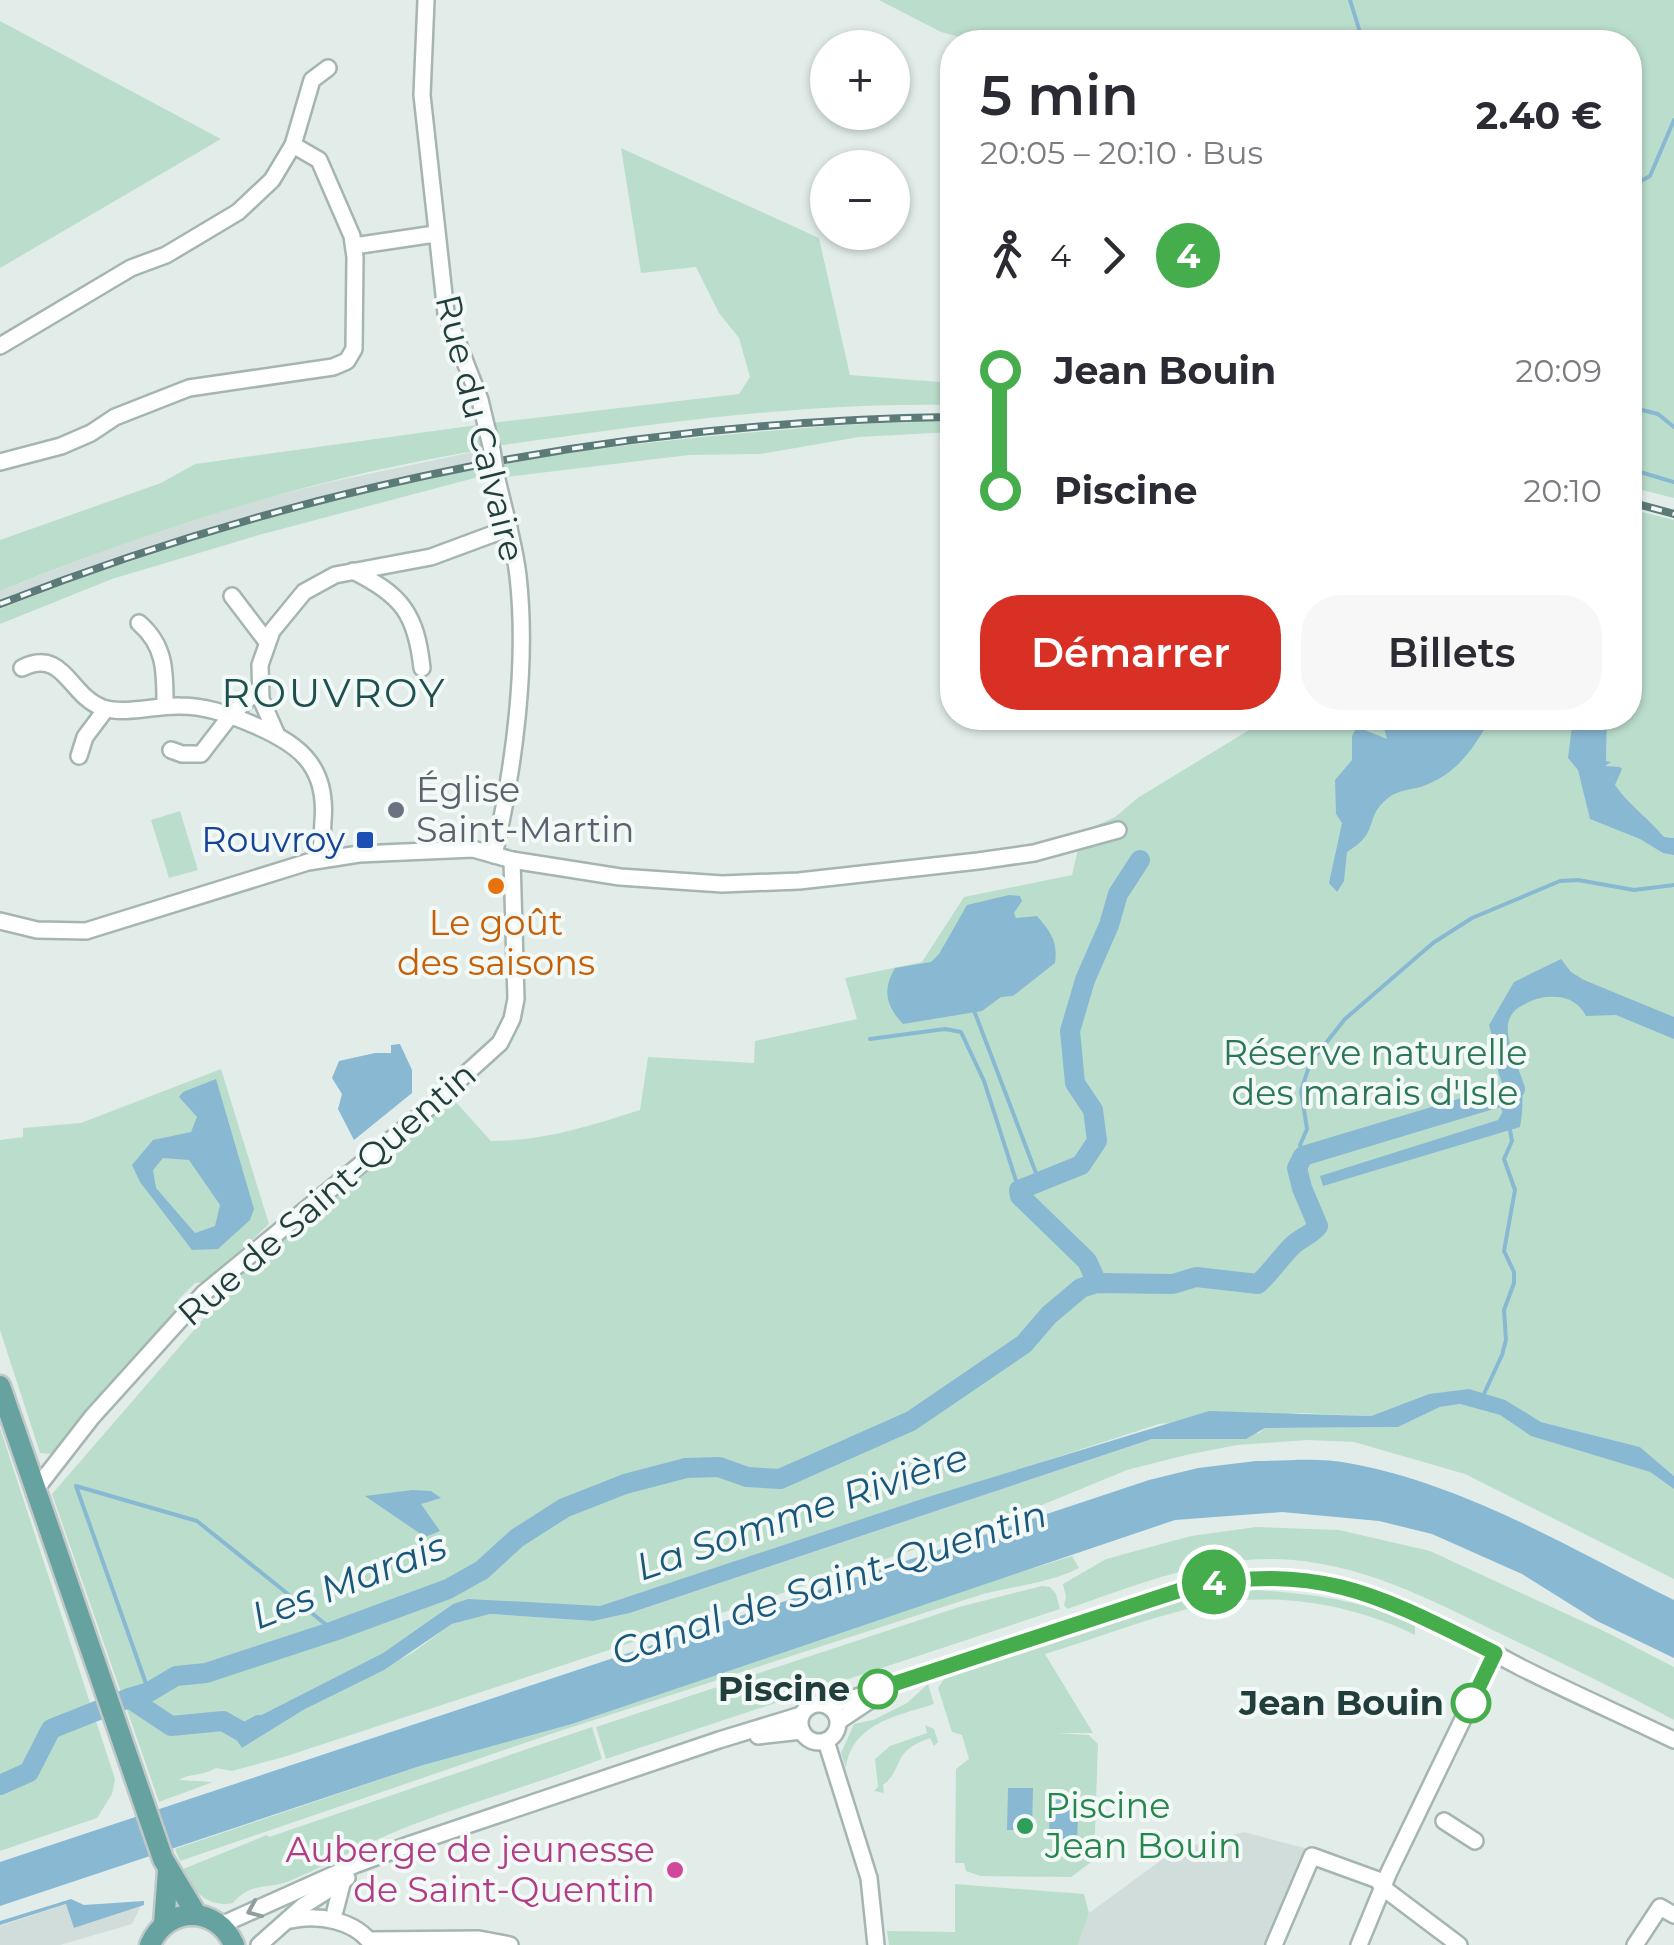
<!DOCTYPE html>
<html lang="fr">
<head>
<meta charset="utf-8">
<style>
	body { margin:0; font-family:Montserrat,sans-serif; background:#f7f7f7; color:#2b2b33; height:100vh; display:flex; flex-direction:column; font-size:38px; white-space:nowrap }
	* { box-sizing:border-box; margin:0 }
	p { font-size:32px; color:#7c7c81 }
	.icon { flex:none; width:55px; height:55px; fill:none; stroke:currentColor; stroke-width:2; stroke-linecap:round; stroke-linejoin:round }
	.map { position:relative; flex:1; overflow:hidden }
	.drawer { position:absolute; left:940px; top:30px; width:702px; height:700px; display:flex; flex-direction:column; background:#fff; border-radius:40px; box-shadow:0 2px 8px #0004 }
	.drawer>* { flex:none }
	.badge { padding:0 20px; border-radius:32px; font-size:35px; line-height:65px }
	.fabs { position:absolute; left:810px; top:30px; display:grid; gap:20px }
	.fabs a { display:grid; place-items:center; width:100px; height:100px; border-radius:50%; background:#fff; box-shadow:0 2px 8px #0004; font-size:50px }
	.map>.badge { position:absolute; translate:-50% -50%; box-shadow:0 0 0 5px #fff }
	.legs { display:flex; align-items:center; gap:15px; height:110px; padding:0 40px; font-size:32px }
	.legs p { margin-inline-start:auto }
	.summary { display:flex; align-items:center; justify-content:space-between; height:170px; padding:0 40px }
	h1 { font-size:55px; font-weight:600; line-height:75px }
	.primary-button { display:flex; gap:20px; margin-top:auto; padding:20px 40px }
	.primary-button a { flex:1; height:115px; border-radius:40px; background:#d93025; color:#fff; font-size:40px; font-weight:600; line-height:115px; text-align:center }
	.primary-button a+a { background:#f7f7f7; color:#2b2b33 }
	ul { padding:0 40px; list-style:none }
	li { display:flex; align-items:center; gap:35px; height:120px; font-size:38px }
	li i { display:grid; place-items:center; width:15px; height:100%; margin:0 12px; background:currentColor }
	li i::after { content:''; width:25px; height:25px; margin:-12px; border:8px solid; border-radius:50%; background:#fff }
	li p { margin-inline-start:auto }
	li:first-child i { background:linear-gradient(#0000 50%,currentColor 0) }
	li:last-child i { background:linear-gradient(currentColor 50%,#0000 0) }
	.map>svg:first-child { display:block }
	.built { fill:#d0ddda }
	.green { fill:#bbdecc }
	.water { fill:#89b8d3; fill-rule:evenodd }
	.lines { fill:none; stroke-linecap:round; stroke-linejoin:round }
	.stream { stroke:#89b8d3; stroke-width:4 }
	.river { stroke:#89b8d3; stroke-width:20 }
	.minor-casing { stroke:#a5b5b2; stroke-width:20 }
	.major-casing { stroke:#c1c9c8; stroke-width:25 }
	.minor { stroke:#fff; stroke-width:15 }
	.major { stroke:#66a3a0; stroke-width:20 }
	.rail-casing { stroke:#5c7a78; stroke-width:8 }
	.rail { stroke:#f3f9f7; stroke-width:4; stroke-dasharray:11; stroke-linecap:butt }
	.minor-bridge-casing { stroke:#a5b5b2; stroke-width:20; stroke-linecap:butt }
	.minor-bridge { stroke:#fff; stroke-width:15 }
	.oneway { stroke:#909e9e }
	.line-1-casing { stroke:#fff; stroke-width:22 }
	.line-1 { stroke:#45ad4c; stroke-width:15 }
	.worship-dot { fill:#6b7280; stroke:#f3f9f7; stroke-width:4 }
	.transit-dot { fill:#1a4fb4; stroke:#f3f9f7; stroke-width:4 }
	.food-dot { fill:#e8710a; stroke:#f3f9f7; stroke-width:4 }
	.stop-1-dot { fill:#fff; stroke:#45ad4c; stroke-width:5 }
	.leisure-dot { fill:#2e9e5b; stroke:#f3f9f7; stroke-width:4 }
	.hotel-dot { fill:#d1479c; stroke:#f3f9f7; stroke-width:4 }
	.labels { text-anchor:middle; stroke-width:8; stroke-linejoin:round; paint-order:stroke }
	.street-label { font-size:35px; fill:#223e3c; stroke:#f3f9f7 }
	.worship-label { font-size:35px; fill:#5b616d; stroke:#f3f9f7; text-anchor:start }
	.transit-label { font-size:35px; fill:#164399; stroke:#f3f9f7; text-anchor:end }
	.food-label { font-size:35px; fill:#c56008; stroke:#f3f9f7 }
	.park-label { font-size:35px; fill:#2b7658; stroke:#f3f9f7 }
	.stop-label { font-size:35px; font-weight:bold; fill:#223e3c; stroke:#f3f9f7; text-anchor:end }
	.leisure-label { font-size:35px; fill:#27864d; stroke:#f3f9f7; text-anchor:start }
	.hotel-label { font-size:35px; fill:#b23c85; stroke:#f3f9f7; text-anchor:end }
	.water-label { font-size:38px; font-style:italic; fill:#1a577c; stroke:#f3f9f7 }
	.quarter-label { font-size:40px; letter-spacing:2.5px; fill:#1d514f; stroke:#f3f9f7 }
</style>
</head>
<body>
<div class="map">
<svg width="1674" height="1945" viewBox="0 0 1674 1945">
	<rect width="100%" height="100%" fill="#e2edea"/>
	<g class="built">
		<path d="M487,449L488,465L315,504L150,554L0,609V591L154,531L227,508L326,483Z"/>
		<path d="M1244,1832L1308,1849L1267,1945H1078L1089,1913L1175,1850Z"/>
		<path d="M67,1904L75,1928L141,1906L132,1924L60,1945H0V1926Z"/>
	</g>
	<g class="green">
		<path d="M879,0H1674V498L1630,487V42H978L941,32Z"/>
		<path d="M0,21L221,139L0,268Z"/>
		<path d="M621,148L819,238L850,375L952,383V405C799,402 648,425 496,446L490,423L739,394L750,377L739,338L719,313L696,267L641,273Z"/>
		<path d="M922,421L952,422V432L859,437L760,454L689,455L506,477L501,462C642,442 779,427 922,421Z"/>
		<path d="M484,424L487,449C319,476 157,527 0,591V540L161,483L195,464Z"/>
		<path d="M488,465L486,475L259,535L112,579L0,624V609L77,579L250,522L315,504Z"/>
		<path d="M1630,509L1674,520V838L1668,837L1674,843V1476L1640,1447L1541,1422L1524,1412L1429,1394L1371,1416L1299,1413L1159,1424L600,1606L453,1604L383,1653L242,1725V1748L305,1709L412,1653L452,1624L490,1614L593,1621L630,1613L1152,1439L1259,1433L1265,1428L1398,1427L1440,1407L1460,1404L1500,1415L1532,1436L1650,1472L1674,1489V1579L1465,1474L1354,1442L1307,1440L1237,1445L1186,1455L1127,1470L1013,1517L287,1756L232,1771L216,1768C204,1776 190,1773 179,1780L213,1782L159,1802L52,1494L258,1256L454,1100L491,1141C544,1141 589,1126 640,1110L648,1057L754,1063L755,1041L857,1019L845,978L922,962L964,897L1072,875L1078,849L1075,835L1115,817L1139,797L1269,718H1440L1478,739L1491,718H1595L1603,766L1609,763L1606,761L1607,723L1602,718H1630Z"/>
		<path d="M180,811L198,870L169,878L151,820Z"/>
		<path d="M221,1069L269,1224L207,1282L195,1283L179,1299L177,1311L51,1454L40,1453L0,1330V1140L23,1137V1128L81,1123Z"/>
		<path d="M0,1428L115,1779L112,1794L97,1818L0,1851Z"/>
		<path d="M1256,1527L1339,1530L1430,1551L1608,1633L1674,1667V1720C1618,1690 1561,1663 1503,1635C1429,1599 1359,1561 1274,1559C1203,1558 1133,1586 1067,1609L1064,1605L1066,1597L1063,1584L1106,1559L1191,1536Z"/>
		<path d="M1072,1556L1079,1568C1050,1583 1015,1586 983,1594L560,1731L180,1861L175,1849L420,1766L572,1724L964,1590Z"/>
		<path d="M1042,1586L1050,1587L1056,1594L1060,1609L606,1759L596,1727L959,1607Z"/>
		<path d="M1257,1590C1312,1594 1365,1600 1415,1625V1635C1353,1604 1275,1591 1206,1605C1152,1616 1098,1638 1045,1654L1093,1733H1056L1089,1735L1098,1744L1094,1860L1071,1877L980,1876L966,1871L964,1863H955L956,1769L969,1759L962,1735L952,1732L938,1688L944,1679L1199,1595Z"/>
		<path d="M928,1684L934,1704C897,1716 852,1723 846,1768L841,1753L854,1724L873,1720L907,1703Z"/>
		<path d="M925,1725L934,1729L938,1742L934,1746L930,1738C890,1752 905,1768 883,1785L884,1793L874,1791L878,1787L875,1759L890,1746L927,1733Z"/>
		<path d="M592,1727L602,1759C539,1783 474,1801 412,1825C371,1840 334,1862 294,1879C269,1891 252,1880 233,1903C211,1908 191,1893 183,1869L267,1835L269,1837Z"/>
		<path d="M955,1884L1084,1894L1089,1913L1078,1945H889L887,1931L955,1932Z"/>
	</g>
	<g class="water">
		<path d="M1375,718H1491C1474,747 1459,772 1426,785C1414,790 1399,789 1388,798C1363,818 1381,832 1347,852L1344,881L1337,892L1329,883L1342,823L1336,814L1335,780L1352,760V736L1357,727L1387,739L1383,724Z"/>
		<path d="M1573,718H1602L1607,723L1606,761L1611,762L1605,766L1620,767L1622,769L1615,785C1629,805 1648,818 1664,837L1674,838V855L1663,853L1640,839L1590,819L1578,770L1568,758Z"/>
		<path d="M1009,895L1020,896L1022,901L1014,913L1016,918L1037,916C1051,932 1058,942 1055,963L1013,996L1001,997L982,1011L903,1024C886,1006 882,990 895,968L931,962L939,954L967,905Z"/>
		<path d="M1561,959L1571,972L1584,980L1674,1017V1039L1616,1015L1586,1016C1580,1004 1569,997 1555,997C1544,996 1534,999 1525,1004C1494,1018 1513,1049 1519,1072C1524,1090 1523,1110 1520,1127L1323,1186L1320,1176L1498,1120L1510,1099L1489,1025L1514,982Z"/>
		<path d="M400,1044L412,1070V1093L354,1140L338,1109L342,1094L332,1078L339,1061L375,1053H391V1045Z"/>
		<path d="M216,1079L254,1209L250,1220L218,1249L192,1250L140,1182L132,1165L153,1140L191,1132L197,1117L179,1097L183,1092ZM163,1158L189,1160L220,1205L215,1226L195,1233L156,1188L153,1170Z"/>
		<path d="M1469,1389L1505,1400L1541,1422L1640,1447L1674,1476V1489L1650,1472L1531,1436L1500,1415L1460,1404L1440,1407L1398,1427L1265,1428L1246,1439H1152L630,1613L593,1621L490,1614L452,1624L384,1670L305,1709L242,1748L236,1739L242,1725L383,1653L453,1604L468,1599L600,1606L928,1497L1209,1411L1371,1416L1429,1394Z"/>
		<path d="M1256,1461C1285,1461 1319,1457 1348,1463C1465,1484 1569,1548 1674,1600V1658L1597,1621L1522,1574L1432,1534L1379,1521L1282,1512L1175,1520L572,1724L420,1766L0,1906V1862L1149,1480L1198,1468Z"/>
		<path d="M412,1490L431,1491L441,1498L421,1504L440,1531L425,1537L365,1496Z"/>
		<path d="M1008,1788H1033L1032,1830H1007Z"/>
		<path d="M1050,1794L1079,1795L1077,1840L1049,1839Z"/>
		<path d="M71,1899L84,1905L144,1901V1905L74,1928L66,1904L0,1925V1921Z"/>
	</g>
	<g class="lines">
		<g class="stream">
			<path d="M1350,0L1363,42"/>
			<path d="M1630,187L1650,176L1674,120"/>
			<path d="M1630,407L1658,414L1674,427"/>
			<path d="M1630,469L1674,482"/>
			<path d="M975,1013L1039,1181"/>
			<path d="M870,1039L945,1029L961,1032L984,1081L1019,1190"/>
			<path d="M1499,1097L1506,1116"/>
			<path d="M1303,1156L1300,1145L1307,1129L1301,1091L1310,1063L1345,1019L1433,943L1472,918L1560,881L1578,880L1634,890L1674,885"/>
			<path d="M1483,1396L1502,1355L1506,1340L1504,1310L1514,1283V1272L1504,1251L1515,1190L1504,1159L1512,1141L1509,1125"/>
			<path d="M149,1692L76,1486L197,1521L334,1631"/>
		</g>
		<g class="river">
			<path d="M1097,1283L1087,1261L1020,1196L1019,1190L1081,1165L1097,1141L1093,1110L1075,1083L1070,1031L1085,980L1109,925L1118,894L1140,860"/>
			<path d="M129,1698L149,1692L176,1676L206,1673L334,1631L448,1589L482,1570L517,1538L564,1508L625,1484L686,1468L719,1467L747,1477L780,1479L911,1421L1024,1344L1049,1315L1081,1288L1097,1283L1173,1284L1196,1277L1258,1284C1271,1272 1280,1258 1292,1246C1301,1237 1312,1235 1318,1226L1302,1188L1297,1168L1303,1156L1499,1097L1515,1089L1508,1070"/>
			<path d="M0,1785L29,1772L51,1729L129,1698L171,1726L223,1721L244,1733L259,1725"/>
		</g>
		<defs>
			<g id="minor">
				<path d="M426,0L422,95L446,313L480,400L492,450"/>
				<path d="M293,145L312,80L328,68"/>
				<path d="M354,246L435,234"/>
				<path d="M0,346L131,268L166,255L238,212L272,180L293,145L319,160L352,236L355,257L354,349L347,361L333,367L189,388L115,417L91,433L61,446L0,462"/>
				<path d="M353,571C402,595 416,614 422,668"/>
				<path d="M232,596L267,642"/>
				<path d="M139,623C166,646 165,673 165,706"/>
				<path d="M22,668C64,647 69,696 103,708C126,715 157,705 180,706C204,706 225,713 247,722C296,742 328,763 323,821C322,834 323,847 319,859"/>
				<path d="M276,733L261,699L260,665L272,631L304,592L335,575L431,557L509,528"/>
				<path d="M171,750L182,754H201L231,715L259,689"/>
				<path d="M79,756L85,737L106,709"/>
				<path d="M494,855C514,768 528,664 518,576C514,540 502,505 495,470"/>
				<path d="M0,921L37,930L86,931L308,862L359,854L473,849L512,860L620,877L722,884L799,881L978,861L1034,853L1118,830"/>
				<path d="M36,1489L92,1417L204,1293L416,1119L500,1043L512,1019L516,999L512,860"/>
				<circle cx="819" cy="1723" r="19"/>
				<path d="M829,1706L1190,1587C1331,1559 1402,1605 1522,1668C1572,1693 1624,1716 1674,1740"/>
				<path d="M839,1721L875,1697"/>
				<path d="M758,1736L802,1731"/>
				<path d="M826,1741L869,1878L876,1945"/>
				<path d="M1444,1821L1475,1841"/>
				<path d="M335,1911L343,1880"/>
				<path d="M291,1920C318,1914 356,1920 372,1945"/>
				<path d="M221,1925L357,1864L411,1844L719,1740L801,1715"/>
				<path d="M370,1940L479,1939L510,1945"/>
				<path d="M259,1945L303,1906L347,1878"/>
				<path d="M1274,1945L1312,1856L1378,1880L1382,1887L1459,1945"/>
				<path d="M1359,1945L1389,1872L1495,1653"/>
				<path d="M1635,1945L1660,1907L1674,1915"/>
			</g>
			<g id="major">
				<path d="M0,1386L163,1859L196,1914"/>
				<path d="M164,1924L168,1871"/>
				<path d="M150,1945C167,1905 217,1905 234,1945"/>
			</g>
		</defs>
		<use href="#minor" class="minor-casing"/>
		<use href="#major" class="major-casing"/>
		<use href="#minor" class="minor"/>
		<use href="#major" class="major"/>
		<defs>
			<g id="rail">
				<path d="M1630,502L1674,514"/>
				<path d="M0,604C311,483 619,422 952,417"/>
			</g>
		</defs>
		<use href="#rail" class="rail-casing"/>
		<use href="#rail" class="rail"/>
		<defs>
			<path id="minor-bridge" d="M492,450L495,470"/>
		</defs>
		<use href="#minor-bridge" class="minor-bridge-casing"/>
		<use href="#minor-bridge" class="minor-bridge"/>
	</g>
	<defs><path id="oneway-chevron" d="M-2-3.5L2.5 0L-2 3.5" fill="none" stroke-width="1.6" stroke-linecap="round" stroke-linejoin="round" transform="scale(2.5)"/></defs>
	<use class="oneway" href="#oneway-chevron" transform="translate(254 1910) rotate(157)"/>
	<g class="lines">
		<defs>
			<path id="line-1" d="M878,1689L1190,1587C1321,1561 1382,1597 1495,1653L1471,1703"/>
		</defs>
		<use href="#line-1" class="line-1-casing"/>
		<use href="#line-1" class="line-1"/>
	</g>
	<circle class="worship-dot" cx="396" cy="810" r="10"/>
	<rect class="transit-dot" x="355" y="830" width="20" height="20" rx="5"/>
	<circle class="food-dot" cx="496" cy="886" r="10"/>
	<g class="stop-1-dot">
		<circle cx="878" cy="1689" r="18"/>
		<circle cx="1471" cy="1703" r="18"/>
	</g>
	<circle class="leisure-dot" cx="1025" cy="1826" r="10"/>
	<circle class="hotel-dot" cx="675" cy="1870" r="10"/>
	<g class="labels">
		<g class="street-label">
			<text transform="translate(480 428) rotate(76)" y="12">Rue du Calvaire</text>
			<text transform="translate(327 1194) rotate(-41)" y="12">Rue de Saint-Quentin</text>
		</g>
		<g class="worship-label">
			<text x="416" y="802">Église<tspan x="416" dy="40">Saint-Martin</tspan></text>
		</g>
		<g class="transit-label">
			<text x="345" y="852">Rouvroy</text>
		</g>
		<g class="food-label">
			<text x="496" y="935">Le goût<tspan x="496" dy="40">des saisons</tspan></text>
		</g>
		<g class="park-label">
			<text x="1375" y="1065">Réserve naturelle<tspan x="1375" dy="40">des marais d'Isle</tspan></text>
		</g>
		<g class="stop-label">
			<text x="850" y="1701">Piscine</text>
			<text x="1444" y="1715">Jean Bouin</text>
		</g>
		<g class="leisure-label">
			<text x="1045" y="1818">Piscine<tspan x="1045" dy="40">Jean Bouin</tspan></text>
		</g>
		<g class="hotel-label">
			<text x="655" y="1862">Auberge de jeunesse<tspan x="655" dy="40">de Saint-Quentin</tspan></text>
		</g>
		<g class="water-label">
			<text transform="translate(802 1512) rotate(-19)" y="13">La Somme Rivière</text>
			<text transform="translate(349 1581) rotate(-21)" y="13">Les Marais</text>
			<text transform="translate(829 1583) rotate(-18)" y="13">Canal de Saint-Quentin</text>
		</g>
		<g class="quarter-label">
			<text x="334" y="707">ROUVROY</text>
		</g>
	</g>
</svg>
<div class="fabs">
<a>+</a>
<a>−</a>
</div>
<b class="badge" style="left:1214px;top:1582px;background:#45ad4c;color:#fff">4</b>
<section class="drawer">
<div class="summary"><div><h1>5 min</h1><p>20:05 – 20:10 · Bus</p></div><b>2.40 €</b></div>
<div class="legs"><svg class="icon" aria-label="walk" viewBox="0 0 24 24"><circle cx="13" cy="4" r="2"/><path d="M13 8l-2 6 4 7M11 14l-3 7M7 12l3-4h3l4 4"/></svg>4<svg class="icon" aria-label="forward" viewBox="0 0 24 24"><path d="M9 5l7 7-7 7"/></svg><b class="badge" style="background:#45ad4c;color:#fff">4</b></div>
<ul>
<li><i style="color:#45ad4c"></i><b>Jean Bouin</b><p>20:09</p></li>
<li><i style="color:#45ad4c"></i><b>Piscine</b><p>20:10</p></li>
</ul>
<div class="primary-button"><a>Démarrer</a><a>Billets</a></div>
</section>
</div>
</body>
</html>
